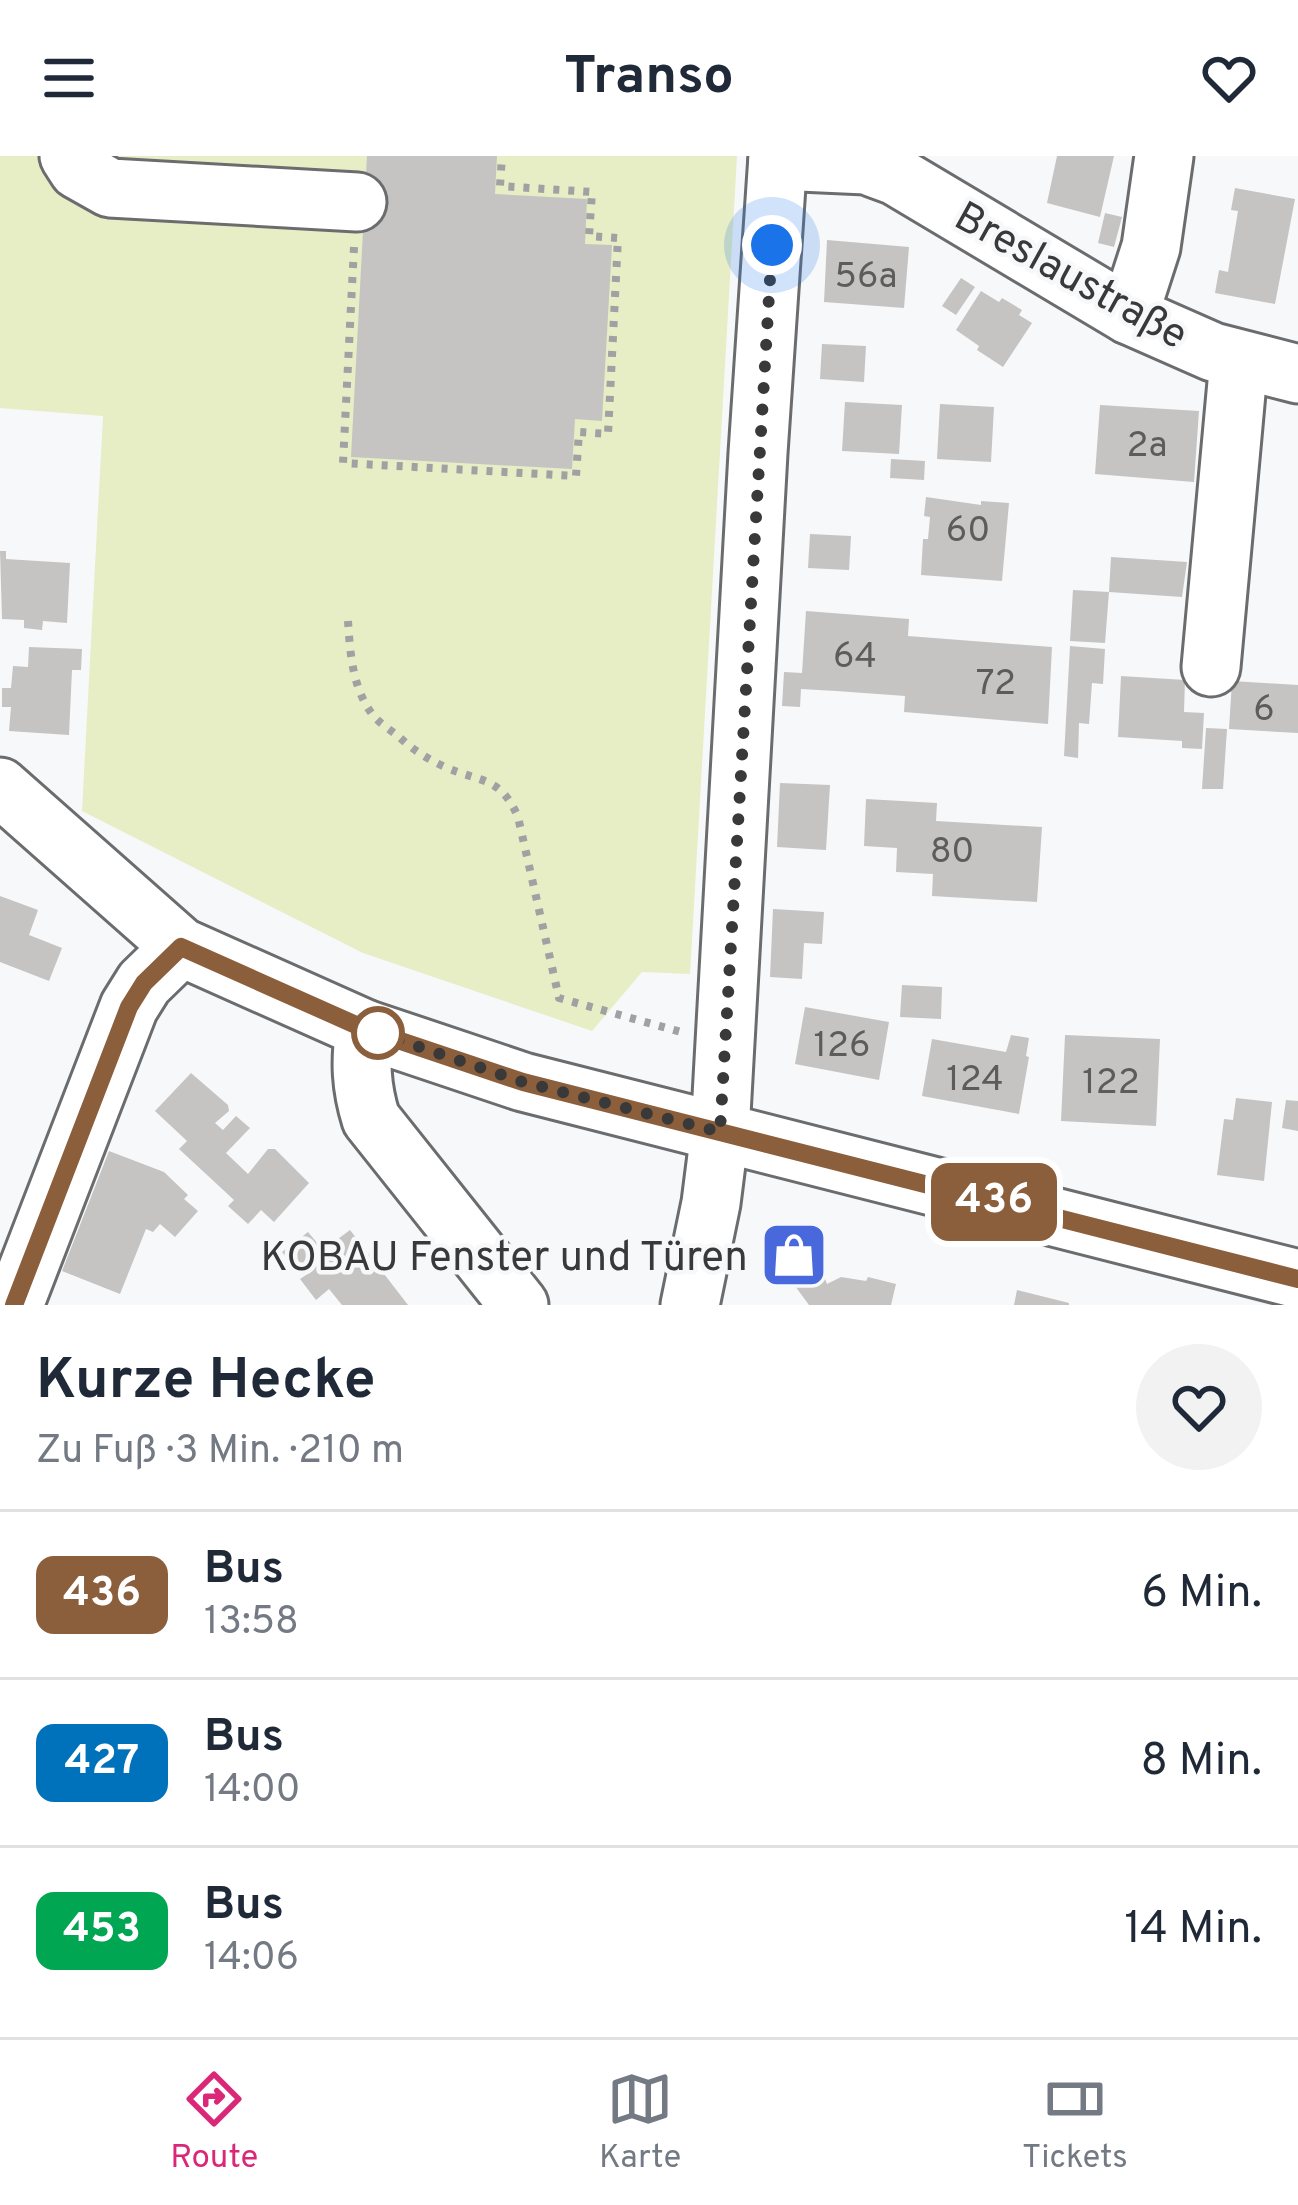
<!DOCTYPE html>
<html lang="de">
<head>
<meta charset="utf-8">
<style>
	body { margin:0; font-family:Overpass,sans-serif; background:#f2f2f3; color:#1f2937; height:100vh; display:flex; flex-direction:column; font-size:45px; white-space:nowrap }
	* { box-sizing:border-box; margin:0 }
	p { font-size:39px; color:#747a83 }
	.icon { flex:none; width:66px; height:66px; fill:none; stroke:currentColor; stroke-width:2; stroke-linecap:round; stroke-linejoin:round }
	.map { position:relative; height:1149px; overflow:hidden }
	.drawer { display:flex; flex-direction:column; background:#fff; flex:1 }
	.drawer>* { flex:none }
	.badge { padding:0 24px; border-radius:18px; font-size:42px; line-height:78px }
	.you { position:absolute; width:60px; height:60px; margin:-30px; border:9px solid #fff; border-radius:50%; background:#1a73e8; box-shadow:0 0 0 18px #1a73e833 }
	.map>.badge { position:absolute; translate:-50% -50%; box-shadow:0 0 0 6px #fff }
	.round { display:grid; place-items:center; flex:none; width:126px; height:126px; border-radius:63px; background:#f2f2f3 }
	.head { display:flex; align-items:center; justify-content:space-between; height:204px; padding:0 36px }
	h1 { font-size:57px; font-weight:700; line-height:90px }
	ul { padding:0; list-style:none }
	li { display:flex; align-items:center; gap:36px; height:168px; padding:0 36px; border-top:3px solid #e0e1e3 }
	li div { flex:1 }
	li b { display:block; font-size:45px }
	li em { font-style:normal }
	li .badge { min-width:132px; font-weight:700; text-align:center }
	header { display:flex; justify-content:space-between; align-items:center; height:156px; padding:0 36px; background:#fff; font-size:54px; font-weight:700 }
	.dock { display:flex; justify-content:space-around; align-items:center; height:168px; border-top:3px solid #e0e1e3; background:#fff; font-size:33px; color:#747a83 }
	.dock a { display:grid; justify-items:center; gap:6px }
	.dock .active { color:#db2777 }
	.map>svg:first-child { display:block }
	.green { fill:#e7edc5 }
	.building { fill:#c5c4c3 }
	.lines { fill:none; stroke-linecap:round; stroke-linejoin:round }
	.minor-casing { stroke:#6b6c6e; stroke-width:63 }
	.path { stroke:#a0a1a2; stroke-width:8; stroke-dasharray:6 9; stroke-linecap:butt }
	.minor { stroke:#fff; stroke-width:57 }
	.line-casing { stroke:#fff; stroke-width:27 }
	.line { stroke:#8b5e3c; stroke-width:18 }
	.walk { stroke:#39393a; stroke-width:12; stroke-dasharray:0 21.6 }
	.stop-dot { fill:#fff; stroke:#8b5e3c; stroke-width:6 }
	.labels { text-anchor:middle; stroke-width:9; stroke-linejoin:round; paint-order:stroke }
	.number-label { font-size:36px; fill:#5c5c5c }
	.street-label { font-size:42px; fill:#39393a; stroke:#f7f8f9 }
	.poi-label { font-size:42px; fill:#39393a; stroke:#f7f8f9; text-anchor:end }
</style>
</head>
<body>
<header><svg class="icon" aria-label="menu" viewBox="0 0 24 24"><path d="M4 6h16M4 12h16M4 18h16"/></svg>Transo<svg class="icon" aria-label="heart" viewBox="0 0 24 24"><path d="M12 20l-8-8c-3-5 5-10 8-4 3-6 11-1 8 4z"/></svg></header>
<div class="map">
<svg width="1298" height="1149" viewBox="0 0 1298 1149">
	<rect width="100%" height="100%" fill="#f7f8f9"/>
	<path class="green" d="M0,0H737L690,818L642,816L592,875L363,797L82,655L103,260L0,252Z"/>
	<g class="building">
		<path d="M367,0H497L495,38L587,43L585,88L612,89L602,265L575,263L572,313L351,301Z"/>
		<path d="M1057,0H1114L1100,61L1047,47Z"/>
		<path d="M1235,32L1295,43L1275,148L1215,137L1219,114L1228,116L1238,55L1231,54Z"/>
		<path d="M1105,57L1122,61L1114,91L1098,87Z"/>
		<path d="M827,84L909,91L904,152L824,146Z"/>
		<path d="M961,122L975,131L956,159L942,150Z"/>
		<path d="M981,135L999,146L1002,142L1022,154L1019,159L1032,167L1003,211L977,194L979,190L956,174Z"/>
		<path d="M822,188L866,190L864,226L820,223Z"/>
		<path d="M845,246L902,249L899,298L842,295Z"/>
		<path d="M940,248L994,251L991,306L937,303Z"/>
		<path d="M1100,249L1199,255L1194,326L1095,318Z"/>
		<path d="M891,303L925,305L924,324L890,322Z"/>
		<path d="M926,341L981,349V345L1009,347L1002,425L921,419L923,383H928L930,361L924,360Z"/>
		<path d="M810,378L851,380L849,414L808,412Z"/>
		<path d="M0,395H6V403L70,407L67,467L43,465L42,474L24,472V464L2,463Z"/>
		<path d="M1111,401L1187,406L1182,441L1109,436Z"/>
		<path d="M1073,434L1109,436L1105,487L1070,485Z"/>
		<path d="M806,455L909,463L908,480L1052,491L1048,568L904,556L905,540L836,535L801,533L800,551L782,550L784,516L802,517Z"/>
		<path d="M1070,490L1105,493L1103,528L1092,527L1089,568L1079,567L1078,602L1064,600Z"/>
		<path d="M29,491L82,493L81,514H72L69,579L9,575L11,551H2V532H11L13,510L28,511Z"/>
		<path d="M1121,520L1185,524L1184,556L1204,557L1202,593L1182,592V585L1118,581Z"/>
		<path d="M1232,525L1298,529V577L1229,573Z"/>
		<path d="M1206,572L1227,573L1223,633H1202Z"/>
		<path d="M780,627L830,629L826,694L777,691Z"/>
		<path d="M866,643L937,647L936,665L1042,671L1037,746L932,740L933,718L896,716L897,692L864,690Z"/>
		<path d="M0,740L38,754L29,779L62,792L49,825L0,806Z"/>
		<path d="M773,753L824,756L822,788L804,787L802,823L770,821Z"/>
		<path d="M902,829L942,831L941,863L900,861Z"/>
		<path d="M805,851L889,866L879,924L795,908Z"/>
		<path d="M1011,879L1029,882L1026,900L1029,901L1019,958L922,940L932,883L1006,896Z"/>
		<path d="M1065,879L1160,883L1156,970L1061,965Z"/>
		<path d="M191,917L228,949L229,955L215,967L223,974L236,960L250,972L226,997L248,1018L268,993H275L309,1027L274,1066L261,1054L248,1068L228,1050L234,1044L179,993L187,985L155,955Z"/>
		<path d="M1236,942L1272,946L1264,1025L1217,1019L1224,963L1233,964Z"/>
		<path d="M1286,944L1298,945V975L1282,972Z"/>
		<path d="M109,995L164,1016L188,1039L184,1043L198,1055L175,1081L160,1068L153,1076L146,1073L120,1138L62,1115Z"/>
		<path d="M350,1074L381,1114L408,1149H342L329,1133L316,1144L300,1123L309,1117L300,1106L294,1111L282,1096L308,1076L323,1094Z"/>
		<path d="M802,1075H807L827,1128L841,1121L866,1125L868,1121L896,1128L891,1149H809L770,1096Z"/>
		<path d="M1017,1134L1069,1147V1149H1014Z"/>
	</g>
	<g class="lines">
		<defs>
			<g id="minor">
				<path d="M69,0L78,14L110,32L357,46"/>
				<path d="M778,5L866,9L896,20L1129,159L1213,196L1298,218"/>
				<path d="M1129,159L1151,91L1164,0"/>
				<path d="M1211,511L1239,204"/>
				<path d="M0,631L181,791L365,873L523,926L1298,1123"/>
				<path d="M365,873C360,905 361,931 371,963L519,1149"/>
				<path d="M14,1149L129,851L144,827L181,791"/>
				<path d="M690,1149L711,1047L720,976L758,297L778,0"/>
			</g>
		</defs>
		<use href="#minor" class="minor-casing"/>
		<g class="path">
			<path d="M354,91L343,307L576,320L579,276L608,278L618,82L589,80L592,36L500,30L502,0"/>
			<path d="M348,465C350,495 352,529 370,555C376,565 389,573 398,580C412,593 427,603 445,611C482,627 500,620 518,661L559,842L681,876"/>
		</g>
		<use href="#minor" class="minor"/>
	</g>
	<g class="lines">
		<defs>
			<path id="line" d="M14,1149L129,851L144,827L181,791L365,873L523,926L1298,1123"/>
		</defs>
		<use href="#line" class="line-casing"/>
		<use href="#line" class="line"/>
		<path class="walk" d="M378,877L523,926L720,976L772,89"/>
	</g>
	<defs>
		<symbol id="shop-square" viewBox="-11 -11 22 22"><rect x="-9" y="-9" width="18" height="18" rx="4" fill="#4968db" stroke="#f7f8f9"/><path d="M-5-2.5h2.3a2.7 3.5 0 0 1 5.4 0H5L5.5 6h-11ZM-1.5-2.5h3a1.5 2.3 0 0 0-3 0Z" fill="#fff"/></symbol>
	</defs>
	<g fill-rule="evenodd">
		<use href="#shop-square" x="756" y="1061" width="76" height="76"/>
	</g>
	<circle class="stop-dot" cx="378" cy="877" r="24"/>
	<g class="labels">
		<g class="number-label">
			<text x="866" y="131">56a</text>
			<text x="1147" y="300">2a</text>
			<text x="968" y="385">60</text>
			<text x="855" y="511">64</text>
			<text x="996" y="538">72</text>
			<text x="1264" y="564">6</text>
			<text x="952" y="706">80</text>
			<text x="842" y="900">126</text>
			<text x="975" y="934">124</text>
			<text x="1111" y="937">122</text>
		</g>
		<g class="street-label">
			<text transform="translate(1072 118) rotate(29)" y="15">Breslaustraße</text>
		</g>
		<g class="poi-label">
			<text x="748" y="1114">KOBAU Fenster und Türen</text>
		</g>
	</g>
</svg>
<div class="you" style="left:772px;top:89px"></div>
<b class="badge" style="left:994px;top:1046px;background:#8b5e3c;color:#fff">436</b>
</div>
<section class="drawer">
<div class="head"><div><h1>Kurze Hecke</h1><p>Zu Fuß · 3 Min. · 210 m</p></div><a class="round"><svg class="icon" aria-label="heart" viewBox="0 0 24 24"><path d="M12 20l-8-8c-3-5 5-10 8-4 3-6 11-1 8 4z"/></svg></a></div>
<ul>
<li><span class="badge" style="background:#8b5e3c;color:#fff">436</span><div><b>Bus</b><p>13:58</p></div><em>6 Min.</em></li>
<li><span class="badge" style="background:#0072bc;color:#fff">427</span><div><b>Bus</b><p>14:00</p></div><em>8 Min.</em></li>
<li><span class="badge" style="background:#00a651;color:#fff">453</span><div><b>Bus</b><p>14:06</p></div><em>14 Min.</em></li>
</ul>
</section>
<nav class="dock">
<a class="active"><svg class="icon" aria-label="directions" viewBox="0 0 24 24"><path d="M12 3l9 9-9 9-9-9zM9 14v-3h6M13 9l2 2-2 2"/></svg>Route</a>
<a><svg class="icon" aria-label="map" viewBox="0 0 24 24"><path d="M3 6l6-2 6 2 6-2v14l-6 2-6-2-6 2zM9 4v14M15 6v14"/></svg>Karte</a>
<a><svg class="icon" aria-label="tickets" viewBox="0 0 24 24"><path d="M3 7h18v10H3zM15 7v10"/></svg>Tickets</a>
</nav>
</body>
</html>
